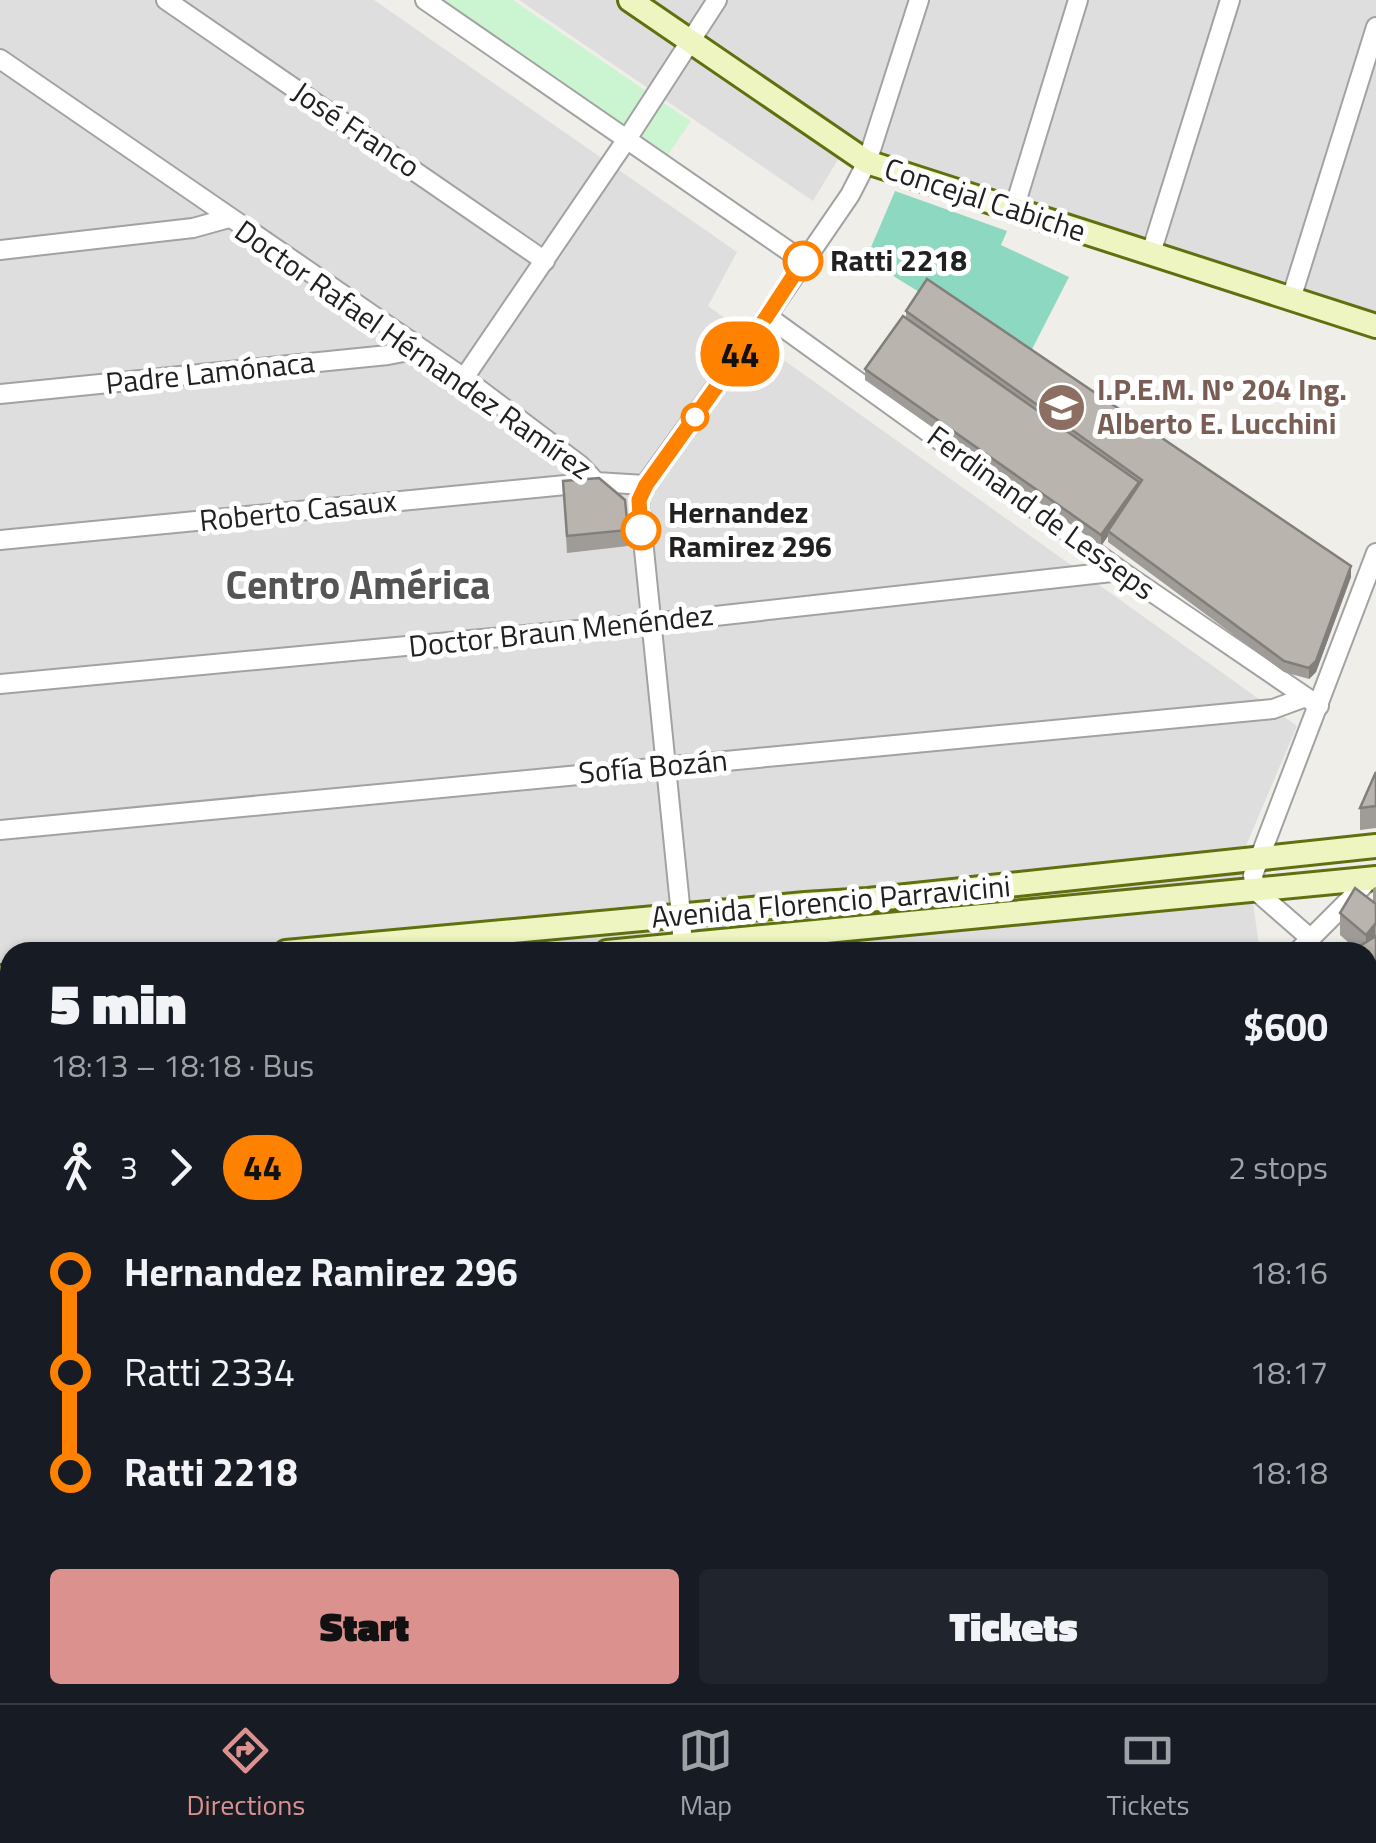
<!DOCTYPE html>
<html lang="en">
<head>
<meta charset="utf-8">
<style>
	body { margin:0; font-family:"Titillium Web",sans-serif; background:#20242c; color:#f1f3f6; height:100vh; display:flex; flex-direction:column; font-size:38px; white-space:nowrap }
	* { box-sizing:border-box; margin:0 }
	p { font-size:32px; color:#9ea1a6 }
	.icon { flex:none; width:55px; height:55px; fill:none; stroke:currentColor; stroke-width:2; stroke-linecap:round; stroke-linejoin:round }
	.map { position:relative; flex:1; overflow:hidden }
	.drawer { position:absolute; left:0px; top:942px; width:1378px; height:762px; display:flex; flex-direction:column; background:#171b24; border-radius:30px 30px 0 0; box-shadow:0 2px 8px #0004 }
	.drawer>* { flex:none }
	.badge { padding:0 20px; border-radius:32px; font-size:35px; line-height:65px }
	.map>.badge { position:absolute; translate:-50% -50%; box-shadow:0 0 0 5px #fff }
	.legs { display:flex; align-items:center; gap:15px; height:110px; padding:0 50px; font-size:32px }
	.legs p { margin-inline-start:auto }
	.head { display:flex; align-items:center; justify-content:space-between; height:170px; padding:0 50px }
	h1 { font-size:55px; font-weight:800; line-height:75px }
	.action { display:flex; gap:20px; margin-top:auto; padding:20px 50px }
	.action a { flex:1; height:115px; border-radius:10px; background:#db928f; color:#111; font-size:40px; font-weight:800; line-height:115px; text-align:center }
	.action a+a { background:#20242c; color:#f1f3f6 }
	ul { padding:0 50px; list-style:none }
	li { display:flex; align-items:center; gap:35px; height:100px; font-size:38px }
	li i { display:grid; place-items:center; width:15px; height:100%; margin:0 12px; background:currentColor }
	li i::after { content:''; width:25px; height:25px; margin:-12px; border:8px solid; border-radius:50%; background:#171b24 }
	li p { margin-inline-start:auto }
	li:first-child i { background:linear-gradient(#0000 50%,currentColor 0) }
	li:last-child i { background:linear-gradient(currentColor 50%,#0000 0) }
	.menu { display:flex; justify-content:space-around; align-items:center; height:140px; border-top:2px solid #363941; background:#171b24; font-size:28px; color:#9ea1a6 }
	.menu a { display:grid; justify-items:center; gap:5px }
	.menu .on { color:#db928f }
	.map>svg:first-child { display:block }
	.residential { fill:#dedede }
	.industrial { fill:#e9dbe5 }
	.park { fill:#caf5d0 }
	.pitch { fill:#8dd8c0 }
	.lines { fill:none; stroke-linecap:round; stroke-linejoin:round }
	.minor-casing { stroke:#a2a2a2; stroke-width:22 }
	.secondary-casing { stroke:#60700f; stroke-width:28 }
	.primary-casing { stroke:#906d0d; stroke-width:30 }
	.minor { stroke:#fff; stroke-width:18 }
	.secondary { stroke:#eff5c1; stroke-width:22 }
	.primary { stroke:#f4d8a9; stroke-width:25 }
	.wall { fill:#9f9b96 }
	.shaded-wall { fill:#827e7a }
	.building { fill:#b9b4ae; stroke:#827e7a; stroke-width:2.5 }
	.line-1-casing { stroke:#fff; stroke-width:22 }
	.line-1 { stroke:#ff8100; stroke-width:15 }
	.stop-1-dot { fill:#fff; stroke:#ff8100; stroke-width:5 }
	.labels { text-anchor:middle; stroke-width:10; stroke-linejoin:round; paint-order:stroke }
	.street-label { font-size:30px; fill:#212121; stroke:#fff }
	.stop-label { font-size:30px; font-weight:bold; fill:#212121; stroke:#fff; text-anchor:start }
	.education-label { font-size:30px; font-weight:bold; fill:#785e54; stroke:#fff; text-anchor:start }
	.district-label { font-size:40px; font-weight:bold; fill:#545454; stroke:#fff }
</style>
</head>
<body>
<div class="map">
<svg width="1376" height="1703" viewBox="0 0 1376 1703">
	<rect width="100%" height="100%" fill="#f0eee8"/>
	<g class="residential">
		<path d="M0,0H374L737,252L708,306L1297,726L1245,848L1260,952H10V1695H701L726,1703H0Z"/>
		<path d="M519,0H1376V318L848,143L813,201Z"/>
	</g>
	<g class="industrial">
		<path d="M1376,1068V1269L1368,1298V1073Z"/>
		<path d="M1368,1334L1376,1337V1703H726L701,1695H1368Z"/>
	</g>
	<g class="park">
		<path d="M439,0H513L652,95L626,127Z"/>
		<path d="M662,102L691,121L665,159L638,138Z"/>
	</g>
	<path class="pitch" d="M895,191L1007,231L1001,245L1069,277L1027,359L866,259Z"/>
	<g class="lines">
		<defs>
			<g id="minor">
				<path d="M166,0L545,261"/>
				<path d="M425,0L803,261"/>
				<path d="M0,59L464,378L580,465L596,482L645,485"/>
				<path d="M1014,209L1078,0"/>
				<path d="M0,250L193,228L229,218"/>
				<path d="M1151,253L1230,0"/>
				<path d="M1291,299L1376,27"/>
				<path d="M767,316L1121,571L1319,706"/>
				<path d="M464,378L627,139L717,0"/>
				<path d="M0,394L388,355L419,349"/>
				<path d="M0,540L586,483"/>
				<path d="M0,684L652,623L1121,571"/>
				<path d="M0,830L1273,709L1303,698"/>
				<path d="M1310,938L1255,890L1253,875L1376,553"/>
				<path d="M683,952L681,915L639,500L645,485L767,316L850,195L867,162L919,0"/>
				<path d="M1297,952L1364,885"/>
				<path d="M0,1000L10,1086"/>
				<path d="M0,1162L10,1161"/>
				<path d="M0,1335L10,1329"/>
				<path d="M0,1503L10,1498"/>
				<path d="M1368,1570L1376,1545"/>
				<path d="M1368,1614L1376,1617"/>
				<path d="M0,1667L10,1662"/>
				<path d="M628,1695L653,1703"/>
				<path d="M253,1703L268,1695"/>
				<path d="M335,1703L337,1695"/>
				<path d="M538,1703L541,1695"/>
				<path d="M821,1703L829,1695"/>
				<path d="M976,1703L978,1695"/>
				<path d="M1325,1703L1328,1695"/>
			</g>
			<g id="secondary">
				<path d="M630,0L867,162L1376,326"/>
				<path d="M286,952L805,904L868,900L1376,846"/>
				<path d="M607,952L1376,878"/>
				<path d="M0,977L10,976"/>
				<path d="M0,1014L10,1013"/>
			</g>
			<g id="primary">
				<path d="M1368,1394L1376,1366"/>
				<path d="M1269,1703L1272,1695"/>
			</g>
		</defs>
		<use href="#minor" class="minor-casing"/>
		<use href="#secondary" class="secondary-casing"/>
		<use href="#primary" class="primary-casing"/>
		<use href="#minor" class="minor"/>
		<use href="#secondary" class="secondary"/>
		<use href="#primary" class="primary"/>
	</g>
	<g class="wall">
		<path d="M906,311L1351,577L1316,672L1309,679L1284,672L1108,542V536L1101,546L865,380V369L906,318Z"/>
		<path d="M563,481L628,530V546L567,553Z"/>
		<path d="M1376,772V828L1360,830V808Z"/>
		<path d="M1376,887V1002L1356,949L1340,935V913L1373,902V888Z"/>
		<path d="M1376,1127V1158L1370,1156V1145Z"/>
	</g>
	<g class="shaded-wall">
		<path d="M1139,482V493L1108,531V536L1101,546V535Z"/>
		<path d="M1351,566V577L1316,672L1309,679V668Z"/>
		<path d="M1375,924V946L1366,952V935Z"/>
		<path d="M1376,980V1002L1368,1006V984Z"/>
		<path d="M1376,1096V1112L1368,1117V1101Z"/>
	</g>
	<g class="building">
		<path d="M927,279L1351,566L1316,661L1309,668L1284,661L1108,531L1142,480L906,311Z"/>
		<path d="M903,316L1139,482L1101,535L865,369Z"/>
		<path d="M599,478L625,500L628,530L567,536L563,481Z"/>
		<path d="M1376,772V806L1360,808L1375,774Z"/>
		<path d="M1355,888L1376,904V926L1375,924L1366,935L1340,913Z"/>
		<path d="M1376,936V980L1368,984V952H1350Z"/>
		<path d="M1368,1065L1376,1080V1096L1368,1101Z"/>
		<path d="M1376,1127V1147L1370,1145Z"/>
		<path d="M1373,1685L1376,1686V1703H1367Z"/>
	</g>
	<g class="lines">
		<defs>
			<path id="line-1" d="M641,530L639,500L646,485L767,316L803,261"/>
		</defs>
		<use href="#line-1" class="line-1-casing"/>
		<use href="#line-1" class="line-1"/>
	</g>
	<defs>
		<symbol id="university-disc" viewBox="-11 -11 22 22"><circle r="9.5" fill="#8d6e63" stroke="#fff"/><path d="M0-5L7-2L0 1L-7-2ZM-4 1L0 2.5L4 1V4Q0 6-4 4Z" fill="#fff"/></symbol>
	</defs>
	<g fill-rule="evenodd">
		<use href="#university-disc" x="1034" y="380" width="55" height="55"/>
	</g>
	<g class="stop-1-dot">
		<circle cx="803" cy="261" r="18"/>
		<circle cx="695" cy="417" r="12"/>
		<circle cx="641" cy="530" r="18"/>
	</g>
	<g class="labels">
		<g class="street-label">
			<text transform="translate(356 130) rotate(34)" y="10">José Franco</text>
			<text transform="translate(985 200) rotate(18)" y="10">Concejal Cabiche</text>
			<text transform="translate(413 350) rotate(35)" y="10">Doctor Rafael Hérnandez Ramírez</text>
			<text transform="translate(210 373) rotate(-6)" y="10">Padre Lamónaca</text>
			<text transform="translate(298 511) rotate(-6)" y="10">Roberto Casaux</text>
			<text transform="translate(1041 513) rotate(36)" y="10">Ferdinand de Lesseps</text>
			<text transform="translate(561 631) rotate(-6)" y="10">Doctor Braun Menéndez</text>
			<text transform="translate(653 767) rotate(-5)" y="10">Sofía Bozán</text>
			<text transform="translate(831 902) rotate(-5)" y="10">Avenida Florencio Parravicini</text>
		</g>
		<g class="stop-label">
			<text x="830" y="271">Ratti 2218</text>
			<text x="668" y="523">Hernandez<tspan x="668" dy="34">Ramirez 296</tspan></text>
		</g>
		<g class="education-label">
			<text x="1097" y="400">I.P.E.M. Nº 204 Ing.<tspan x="1097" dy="34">Alberto E. Lucchini</tspan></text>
		</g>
		<g class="district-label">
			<text x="358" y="599">Centro América</text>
		</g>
	</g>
</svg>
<b class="badge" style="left:740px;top:354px;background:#ff8100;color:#111">44</b>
<section class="drawer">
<div class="head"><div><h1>5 min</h1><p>18:13 – 18:18 · Bus</p></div><b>$600</b></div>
<div class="legs"><svg class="icon" aria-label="walk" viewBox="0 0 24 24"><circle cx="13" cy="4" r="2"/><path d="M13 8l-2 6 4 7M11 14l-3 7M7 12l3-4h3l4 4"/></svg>3<svg class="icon" aria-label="forward" viewBox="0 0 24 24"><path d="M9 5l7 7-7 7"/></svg><b class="badge" style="background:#ff8100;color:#111">44</b><p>2 stops</p></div>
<ul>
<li><i style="color:#ff8100"></i><b>Hernandez Ramirez 296</b><p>18:16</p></li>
<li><i style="color:#ff8100"></i><span>Ratti 2334</span><p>18:17</p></li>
<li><i style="color:#ff8100"></i><b>Ratti 2218</b><p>18:18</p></li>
</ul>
<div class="action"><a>Start</a><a>Tickets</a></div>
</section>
</div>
<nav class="menu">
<a class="on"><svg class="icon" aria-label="directions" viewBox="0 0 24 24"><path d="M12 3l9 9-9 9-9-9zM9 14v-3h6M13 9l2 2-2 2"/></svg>Directions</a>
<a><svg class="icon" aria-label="map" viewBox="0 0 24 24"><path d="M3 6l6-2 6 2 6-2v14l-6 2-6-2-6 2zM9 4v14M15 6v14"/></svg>Map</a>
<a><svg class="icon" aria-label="tickets" viewBox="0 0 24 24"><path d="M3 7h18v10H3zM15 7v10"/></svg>Tickets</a>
</nav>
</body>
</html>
